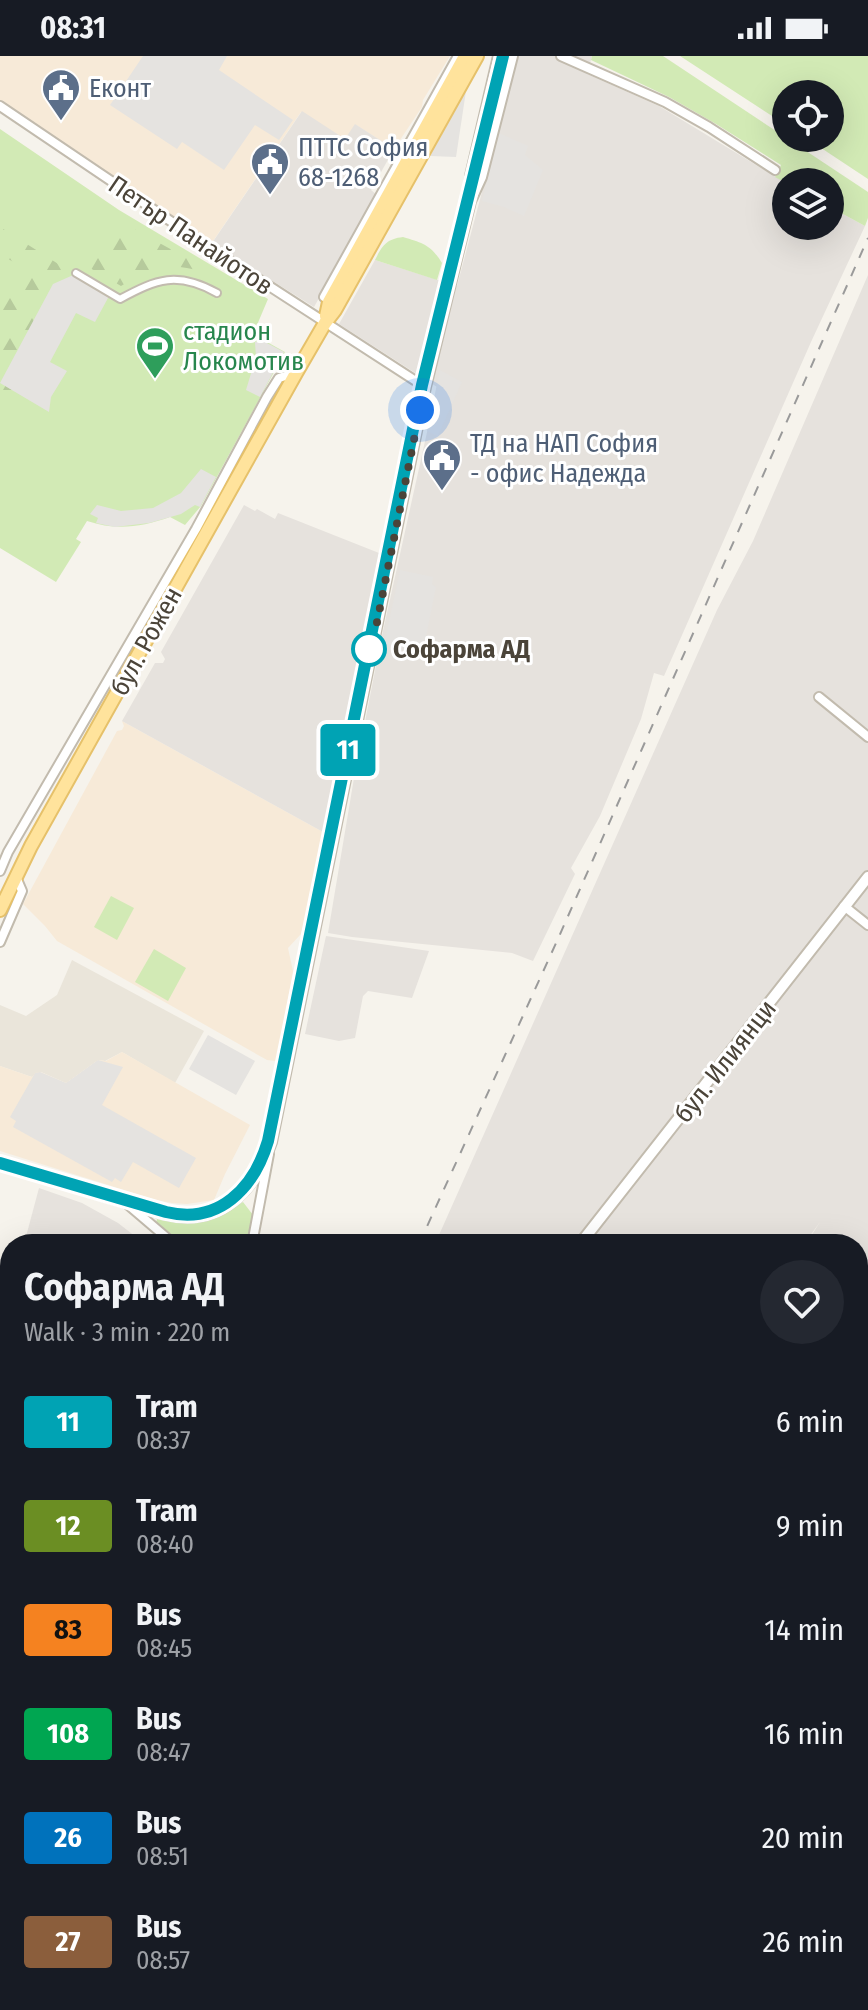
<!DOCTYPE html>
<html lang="en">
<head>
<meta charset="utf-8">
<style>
	body { margin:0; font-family:"Fira Sans Condensed",sans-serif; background:#242831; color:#f1f3f6; height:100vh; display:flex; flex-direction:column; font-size:30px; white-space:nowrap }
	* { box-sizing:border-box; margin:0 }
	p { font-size:26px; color:#9ea1a6 }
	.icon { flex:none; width:44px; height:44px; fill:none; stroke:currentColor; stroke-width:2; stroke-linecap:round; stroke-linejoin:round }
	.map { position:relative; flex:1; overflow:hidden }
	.drawer { position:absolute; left:0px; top:1178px; width:868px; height:776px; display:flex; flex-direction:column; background:#171b24; border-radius:32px 32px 0 0; box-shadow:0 8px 32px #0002 }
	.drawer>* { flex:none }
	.badge { padding:0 16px; border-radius:6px; font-size:28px; line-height:52px }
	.controls { position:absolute; left:772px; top:24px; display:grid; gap:16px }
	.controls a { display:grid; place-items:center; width:72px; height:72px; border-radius:50%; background:#171b24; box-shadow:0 8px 32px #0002; font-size:40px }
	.you { position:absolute; width:40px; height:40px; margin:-20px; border:6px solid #fff; border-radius:50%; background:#1a73e8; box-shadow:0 0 0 12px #1a73e833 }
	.map>.badge { position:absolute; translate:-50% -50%; box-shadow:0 0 0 4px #fff }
	.round { display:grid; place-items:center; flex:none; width:84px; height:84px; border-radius:42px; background:#242831 }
	.head { display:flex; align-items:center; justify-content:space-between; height:136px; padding:0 24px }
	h1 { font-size:38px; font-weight:700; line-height:60px }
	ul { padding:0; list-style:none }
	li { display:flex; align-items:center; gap:24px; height:104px; padding:0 24px }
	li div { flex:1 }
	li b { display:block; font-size:30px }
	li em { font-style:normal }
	li .badge { min-width:88px; font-weight:700; text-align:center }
	.status { display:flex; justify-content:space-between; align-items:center; height:56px; padding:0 40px; background:#171b24; direction:ltr }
	.status svg { height:22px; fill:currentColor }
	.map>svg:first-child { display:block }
	.residential { fill:#eae5da }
	.commercial { fill:#f7ead8 }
	.industrial { fill:#e6e2dd }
	.green { fill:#d2eab5 }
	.forest { fill:url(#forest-firs) }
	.parking { fill:#e5e3e0 }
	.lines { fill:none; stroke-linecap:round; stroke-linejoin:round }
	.pedestrian-casing { stroke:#c2bbae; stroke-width:10 }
	.minor-casing { stroke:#c2bbae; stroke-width:12 }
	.tertiary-casing { stroke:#c2bbae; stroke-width:14 }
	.primary-casing { stroke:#e6c16a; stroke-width:16 }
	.pedestrian { stroke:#fff; stroke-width:6 }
	.minor { stroke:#fff; stroke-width:8 }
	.tertiary { stroke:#fff; stroke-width:10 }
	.primary { stroke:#ffe39c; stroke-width:12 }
	.tram { stroke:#9a9a9a; stroke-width:2 }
	.rail { stroke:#9a9a9a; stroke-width:2; stroke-dasharray:10 10; stroke-linecap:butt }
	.line-casing { stroke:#fff; stroke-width:18 }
	.line { stroke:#00a3b4; stroke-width:12 }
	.walk { stroke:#4b4439; stroke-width:8; stroke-dasharray:0 14.4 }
	.stop-dot { fill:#fff; stroke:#00a3b4; stroke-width:4 }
	.labels { text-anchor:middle; stroke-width:6; stroke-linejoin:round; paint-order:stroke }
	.service-label { font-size:26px; fill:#4e5e75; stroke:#fff; text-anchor:start }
	.street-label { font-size:26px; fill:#4b4439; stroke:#fff }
	.leisure-label { font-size:26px; fill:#27864d; stroke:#fff; text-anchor:start }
	.stop-label { font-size:26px; font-weight:bold; fill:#4b4439; stroke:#fff; text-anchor:start }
</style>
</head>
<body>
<div class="status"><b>08:31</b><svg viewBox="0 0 49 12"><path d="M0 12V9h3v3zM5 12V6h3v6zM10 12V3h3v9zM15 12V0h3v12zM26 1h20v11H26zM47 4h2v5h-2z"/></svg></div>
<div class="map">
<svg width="868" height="1954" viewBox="0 0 868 1954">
	<defs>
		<pattern id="forest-firs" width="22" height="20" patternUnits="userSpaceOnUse" patternTransform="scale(2)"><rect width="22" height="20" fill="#d2eab5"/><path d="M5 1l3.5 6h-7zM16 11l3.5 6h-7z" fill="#b6ca9c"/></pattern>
	</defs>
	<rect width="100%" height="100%" fill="#f6f3ec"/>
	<g class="residential">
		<path d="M72,904L204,975L175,1027L122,996L105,1005L98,1004L66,1027L41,1016L32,1021L0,1010V949L26,960L57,939Z"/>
		<path d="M0,1469L10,1472V1596L0,1600Z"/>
	</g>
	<g class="commercial">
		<path d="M0,0H450L423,44L422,51L394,93L356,69L346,84L301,56L209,191L0,50Z"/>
		<path d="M122,665L323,776L304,868L301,878L288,892L293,915L277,1003L275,1005L267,1004L57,885L45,870L23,848L117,675L122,674L124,670Z"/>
		<path d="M122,996L250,1069L225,1118L214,1144L187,1148L172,1147L156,1144L0,1095V1010L32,1021L35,1017L40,1016L66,1027L98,1004L106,1005Z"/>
		<path d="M238,1944H361L358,1954H231Z"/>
	</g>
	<g class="industrial">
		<path d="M518,0H592L587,18L659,50L786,127V170H830V151L865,170L811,286L664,620L654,617L641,663L600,760L571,812L575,818L533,905L512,897L352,881L328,877L354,722L381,584L437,331L339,268L375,204L457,230Z"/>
		<path d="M302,55L345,83L355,68L394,93L371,134L377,139L314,251L212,187Z"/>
		<path d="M868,219V1473L858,1487V1188H806L820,1166L804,1188H435L717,554L753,485Z"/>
		<path d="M244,449L255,455L257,453L275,463L278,457L379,497L323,776L122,665L155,607H163L165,603L161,596Z"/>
		<path d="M326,880L429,895L412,942L368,935L363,940L355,982L339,985L305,978Z"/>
		<path d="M39,1132L82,1147L118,1167L145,1188H24Z"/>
		<path d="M0,1322L10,1324V1462L0,1459Z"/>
	</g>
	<g class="green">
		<path d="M592,0H663L868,136V162L865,170L830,151V126L786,127L775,121L781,109L716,68L669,41L591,4Z"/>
		<path d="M680,0H868V123L806,82H830V38H786V69Z"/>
		<path d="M0,73L119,154L268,243L257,269L258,281L285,296L201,450L185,469L170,461C141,471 117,475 87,465L76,483L81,486L56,526L0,492Z"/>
		<path d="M403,181C423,187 431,189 442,207L437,224L375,204C382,190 386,183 403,181Z"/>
		<path d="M111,840L134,852L117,884L94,871Z"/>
		<path d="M154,893L186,912L168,945L135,926Z"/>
		<path d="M243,1146L253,1159L248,1188H180L156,1167L157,1163C192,1171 213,1165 243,1146Z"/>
		<path d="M858,1838L863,1850L868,1855V1954H841L838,1949L822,1944H858Z"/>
	</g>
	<g class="forest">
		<path d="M123,167L225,223L222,228C204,212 173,206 149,215C140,218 130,225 121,230L90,212Z"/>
		<path d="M0,171L63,211L1,327L14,335L0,362V256L25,213L0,198Z"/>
	</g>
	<g class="parking">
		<path d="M143,0H227L219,14L293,64L279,84L255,69L224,114L182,86L177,93L110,49Z"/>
		<path d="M466,35L456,101L430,100Z"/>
		<path d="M499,77L528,90L525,99L543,114L524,160L504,151L482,145Z"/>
		<path d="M80,216L115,236L108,242L95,266L76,257L50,306L67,315L51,341L49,356L0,327L53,228Z"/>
		<path d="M263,285L284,296L260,341L246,334L256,301L255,286Z"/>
		<path d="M440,314L462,326L438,380L427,375Z"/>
		<path d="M201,413L216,421L200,451L195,449L181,458L149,467L115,471L96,467L98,462L90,458L97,449L121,455L153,452L181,437Z"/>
		<path d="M400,514L433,521L432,528L436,531L423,596L384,589Z"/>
		<path d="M208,979L255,1005L236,1039L189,1013Z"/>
		<path d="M98,1004L123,1011L102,1049L196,1102L179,1132L133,1106L121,1126L115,1122L112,1126L13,1071L16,1065L10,1061L35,1017L40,1016L66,1027Z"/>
	</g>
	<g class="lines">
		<defs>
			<path id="pedestrian" d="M76,217L120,243C157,223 177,215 217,237"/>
			<g id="minor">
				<path d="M561,0L665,46L709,71L775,114"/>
				<path d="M0,50L209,191L425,331"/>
				<path d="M324,241L458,0"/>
				<path d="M819,641L868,681"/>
				<path d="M0,815L8,796L196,473L267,341L279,322L295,317"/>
				<path d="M844,850L868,869"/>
				<path d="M0,886L22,835L16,821"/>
				<path d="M126,1147L174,1188"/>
				<path d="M252,1188L269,1098"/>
				<path d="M0,1464L10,1468"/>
				<path d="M858,1505L868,1491"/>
				<path d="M0,1555L10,1558"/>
				<path d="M0,1606L10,1602"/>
				<path d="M0,1680L10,1683"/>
			</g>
			<g id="tertiary">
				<path d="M470,143L471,120L499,0"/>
				<path d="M0,1108L166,1158C221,1171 255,1133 271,1086L425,331L470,145L481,121L512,0"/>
				<path d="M580,1188L868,821"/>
				<path d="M548,1944L577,1954"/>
				<path d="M37,1954L45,1944"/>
			</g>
			<g id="primary">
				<path d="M326,260L329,246L465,0"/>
				<path d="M0,854L31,790L296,317L325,267L335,254L477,0"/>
			</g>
		</defs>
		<use href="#pedestrian" class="pedestrian-casing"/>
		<use href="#minor" class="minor-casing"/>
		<use href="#tertiary" class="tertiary-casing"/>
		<use href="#primary" class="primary-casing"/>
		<use href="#pedestrian" class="pedestrian"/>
		<use href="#minor" class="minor"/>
		<use href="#tertiary" class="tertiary"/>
		<use href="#primary" class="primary"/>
		<path class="tram" d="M0,1111L165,1161C199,1169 234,1153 255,1126C264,1115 269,1100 274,1086L427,331L507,0"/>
		<g class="rail">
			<path d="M419,1188L557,885L868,182"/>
			<path d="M0,1886L10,1873"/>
			<path d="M0,1912L10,1899"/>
		</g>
	</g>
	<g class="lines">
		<defs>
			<path id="line" d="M0,1107L166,1156C219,1169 254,1132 268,1085L422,329L503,0"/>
		</defs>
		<use href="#line" class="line-casing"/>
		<use href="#line" class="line"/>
		<path class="walk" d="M369,593L372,591L420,354"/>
	</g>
	<defs>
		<symbol id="civic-pin" viewBox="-11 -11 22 30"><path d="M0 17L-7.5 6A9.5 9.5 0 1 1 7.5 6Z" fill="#5c6f8a" stroke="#fff"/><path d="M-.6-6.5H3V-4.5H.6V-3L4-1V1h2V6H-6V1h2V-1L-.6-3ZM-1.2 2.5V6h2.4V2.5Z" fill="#fff"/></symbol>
		<symbol id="stadium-pin" viewBox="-11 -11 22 30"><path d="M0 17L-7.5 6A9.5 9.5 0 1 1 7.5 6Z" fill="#2e9e5b" stroke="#fff"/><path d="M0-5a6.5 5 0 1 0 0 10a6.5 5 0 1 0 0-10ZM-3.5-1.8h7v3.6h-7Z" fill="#fff"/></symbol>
	</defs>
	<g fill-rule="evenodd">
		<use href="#civic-pin" x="39" y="10" width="44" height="60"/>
		<use href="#civic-pin" x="248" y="84" width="44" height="60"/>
		<use href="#stadium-pin" x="133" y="268" width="44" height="60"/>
		<use href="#civic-pin" x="420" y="380" width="44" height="60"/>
	</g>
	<circle class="stop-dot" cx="369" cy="593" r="16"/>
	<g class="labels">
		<g class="service-label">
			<text x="89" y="41">Еконт</text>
			<text x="298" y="100">ПТТС София<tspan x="298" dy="30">68-1268</tspan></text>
			<text x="470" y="396">ТД на НАП София<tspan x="470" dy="30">- офис Надежда</tspan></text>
		</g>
		<g class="street-label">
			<text transform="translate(191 179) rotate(34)" y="9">Петър Панайотов</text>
			<text transform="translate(146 585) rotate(-61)" y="9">бул. Рожен</text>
			<text transform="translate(725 1005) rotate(-52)" y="9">бул. Илиянци</text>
		</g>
		<g class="leisure-label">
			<text x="183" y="284">стадион<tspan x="183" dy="30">Локомотив</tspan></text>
		</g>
		<g class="stop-label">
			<text x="393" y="602">Софарма АД</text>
		</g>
	</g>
</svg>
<div class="controls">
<a><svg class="icon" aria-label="locate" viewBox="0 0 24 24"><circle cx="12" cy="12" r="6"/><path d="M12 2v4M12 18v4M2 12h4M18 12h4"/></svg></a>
<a><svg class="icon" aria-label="layers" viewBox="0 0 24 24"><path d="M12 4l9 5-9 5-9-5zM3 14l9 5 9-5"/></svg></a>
</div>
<div class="you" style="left:420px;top:354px"></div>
<b class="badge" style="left:348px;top:694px;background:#00a3b4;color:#fff">11</b>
<section class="drawer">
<div class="head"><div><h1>Софарма АД</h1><p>Walk · 3 min · 220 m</p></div><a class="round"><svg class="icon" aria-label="heart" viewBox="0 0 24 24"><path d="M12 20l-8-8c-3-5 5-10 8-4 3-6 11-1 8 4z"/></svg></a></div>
<ul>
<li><span class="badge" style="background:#00a3b4;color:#fff">11</span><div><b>Tram</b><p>08:37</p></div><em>6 min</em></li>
<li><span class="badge" style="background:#6b8e23;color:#fff">12</span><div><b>Tram</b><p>08:40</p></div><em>9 min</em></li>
<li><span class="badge" style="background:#f58220;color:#111">83</span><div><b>Bus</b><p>08:45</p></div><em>14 min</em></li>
<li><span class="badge" style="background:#00a651;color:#fff">108</span><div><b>Bus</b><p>08:47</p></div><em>16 min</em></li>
<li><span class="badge" style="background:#0072bc;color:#fff">26</span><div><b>Bus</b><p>08:51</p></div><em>20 min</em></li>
<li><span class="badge" style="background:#8b5e3c;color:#fff">27</span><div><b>Bus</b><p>08:57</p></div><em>26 min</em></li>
</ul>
</section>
</div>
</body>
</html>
